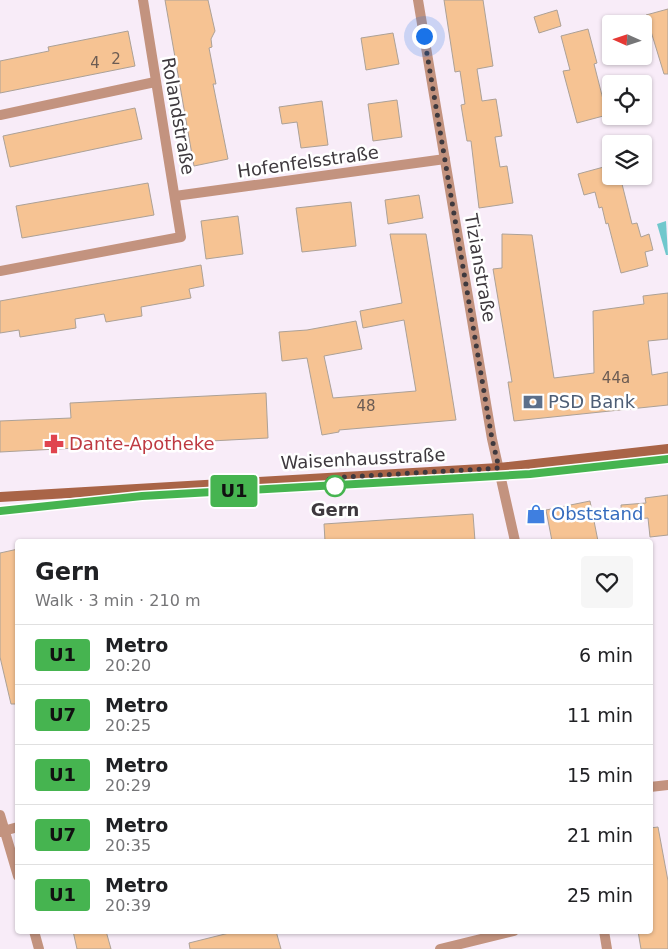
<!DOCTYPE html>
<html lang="en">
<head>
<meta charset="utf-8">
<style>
	body { margin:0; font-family:"DejaVu Sans",sans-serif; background:#f6f6f6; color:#202124; height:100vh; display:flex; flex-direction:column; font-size:19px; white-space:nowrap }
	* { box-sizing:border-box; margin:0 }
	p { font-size:16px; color:#757577 }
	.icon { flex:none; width:28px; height:28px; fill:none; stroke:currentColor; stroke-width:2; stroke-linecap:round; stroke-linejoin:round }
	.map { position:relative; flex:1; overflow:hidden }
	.side { position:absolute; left:15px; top:539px; width:638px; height:395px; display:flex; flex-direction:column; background:#fff; border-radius:5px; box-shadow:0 1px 4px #0004 }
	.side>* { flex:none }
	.badge { padding:0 10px; border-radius:4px; font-size:18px; line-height:32px }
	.needle { width:32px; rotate:273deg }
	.controls { position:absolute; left:602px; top:15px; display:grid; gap:10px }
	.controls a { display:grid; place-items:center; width:50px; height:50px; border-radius:5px; background:#fff; box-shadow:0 1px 4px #0004; font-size:25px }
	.you { position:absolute; width:25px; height:25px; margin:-12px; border:4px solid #fff; border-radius:50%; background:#1a73e8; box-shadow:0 0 0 8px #1a73e833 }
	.map>.badge { position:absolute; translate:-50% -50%; box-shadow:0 0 0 2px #fff }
	.round { display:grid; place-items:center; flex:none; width:52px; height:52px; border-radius:5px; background:#f6f6f6 }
	.summary { display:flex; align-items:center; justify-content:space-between; height:85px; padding:0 20px }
	h1 { font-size:24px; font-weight:600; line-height:38px }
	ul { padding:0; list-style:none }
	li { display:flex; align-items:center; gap:15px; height:60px; padding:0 20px; border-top:1px solid #e0e0e0 }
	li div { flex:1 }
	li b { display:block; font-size:19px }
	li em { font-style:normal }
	li .badge { min-width:55px; font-weight:700; text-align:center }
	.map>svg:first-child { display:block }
	.water { fill:#70c8cd }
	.building { fill:#f6c393; stroke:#aca197 }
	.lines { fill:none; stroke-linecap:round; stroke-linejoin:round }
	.street { stroke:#c3937f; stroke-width:10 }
	.secondary { stroke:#a96447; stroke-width:10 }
	.line-casing { stroke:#fff; stroke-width:11 }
	.line { stroke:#46b450; stroke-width:8 }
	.walk { stroke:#3e393e; stroke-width:5; stroke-dasharray:0 9 }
	.stop-dot { fill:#fff; stroke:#46b450; stroke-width:2.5 }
	.labels { text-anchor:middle; stroke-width:5; stroke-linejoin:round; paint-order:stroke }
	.number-label { font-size:15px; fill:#6c5c53 }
	.street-label { font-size:18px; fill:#3e393e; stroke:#fff }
	.service-label { font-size:18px; fill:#4e5e75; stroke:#fff; text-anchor:start }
	.health-label { font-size:18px; fill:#be3a42; stroke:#fff; text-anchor:start }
	.stop-label { font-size:18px; font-weight:bold; fill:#3e393e; stroke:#fff }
	.shop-label { font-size:18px; fill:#366cbe; stroke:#fff; text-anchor:start }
</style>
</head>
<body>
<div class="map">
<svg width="668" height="949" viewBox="0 0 668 949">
	<rect width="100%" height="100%" fill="#f8ecf8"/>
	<path class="water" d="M666,221L668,255H666L657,224Z"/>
	<g class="building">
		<path d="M165,0H208L215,31L211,39L212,47L209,48L216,84H213L228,159L194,166Z"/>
		<path d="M444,0H483L493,66L477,69L482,101L496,99L502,136L495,137L500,167L507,166L513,203L479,208L471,141H467L461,105L465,104L460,71L455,72Z"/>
		<path d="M668,9V74H664L646,15Z"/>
		<path d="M557,10L561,26L539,33L534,17Z"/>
		<path d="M588,29L597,63L594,64L607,115L577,123L563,71L570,70L561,36Z"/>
		<path d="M128,31L135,66L0,93V61L49,51L48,47Z"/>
		<path d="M393,33L399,64L366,70L361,38Z"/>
		<path d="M397,100L402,137L373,141L368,104Z"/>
		<path d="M322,101L328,145L301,148L297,122L282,124L279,107Z"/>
		<path d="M135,108L142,139L10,167L3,136Z"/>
		<path d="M611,165V176H620L632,224L637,223L641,237L649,234L653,250L645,252L648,266L621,273L608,223L606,224L602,207L599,208L595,192L584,195L578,174Z"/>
		<path d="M148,183L154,215L22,238L16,206Z"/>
		<path d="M419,195L423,218L388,224L385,200Z"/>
		<path d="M351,202L356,246L302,252L296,208Z"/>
		<path d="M238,216L243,254L206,259L201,221Z"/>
		<path d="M390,234H426L456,420L339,430V432L322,435L307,358L282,361L279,332L307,330L356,321L362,349L324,356L333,398L416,391L404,320L363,328L360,311L402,303Z"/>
		<path d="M502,234L532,235L554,378L594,373L593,311L644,304L643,296L668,293V339L648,341L652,375L668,372V405L514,421L508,382H512L493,269L502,268Z"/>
		<path d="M201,265L204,286L189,289L191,298L141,307L142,316L106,322L104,314L75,319L76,328L20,337L19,330L0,333V301Z"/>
		<path d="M266,393L268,438L0,452V421L71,418L70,403Z"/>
		<path d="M668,495V535L650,537L648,518L622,520L621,505L646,503L645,498Z"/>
		<path d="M590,501L598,541H552L546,510Z"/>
		<path d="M473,514L475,541H325L324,524Z"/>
		<path d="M18,549V704H11L0,657V553Z"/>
		<path d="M658,827L668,881V949H641L638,931H650V828Z"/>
		<path d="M73,931H106L111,949H77Z"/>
		<path d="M237,931H276L281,949H190L189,943Z"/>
	</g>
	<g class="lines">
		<g class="street">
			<path d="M418,0L492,439L515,541"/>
			<path d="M0,115L155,82"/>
			<path d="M175,196L445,159"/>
			<path d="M0,271L181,237L143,0"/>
			<path d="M650,787L668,785"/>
			<path d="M0,815L18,876"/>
			<path d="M0,832L18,827"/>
			<path d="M34,931L39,949"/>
			<path d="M604,931L607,949"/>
			<path d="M440,949L514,931"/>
		</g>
		<path class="secondary" d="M0,497L499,468L668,449"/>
	</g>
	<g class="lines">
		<defs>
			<path id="line" d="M0,511L142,496L530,474L668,459"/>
		</defs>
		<use href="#line" class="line-casing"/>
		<use href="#line" class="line"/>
		<path class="walk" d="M335,486L328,478L499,468L492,439L424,36"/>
	</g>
	<defs>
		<symbol id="bank-bare" viewBox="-9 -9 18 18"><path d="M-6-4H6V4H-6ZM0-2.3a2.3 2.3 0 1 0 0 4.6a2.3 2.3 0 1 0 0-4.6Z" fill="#5c6f8a" stroke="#fff" stroke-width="2.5" paint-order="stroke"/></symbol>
		<symbol id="pharmacy-bare" viewBox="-9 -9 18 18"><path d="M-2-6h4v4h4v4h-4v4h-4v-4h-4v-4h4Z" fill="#e0444e" stroke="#fff" stroke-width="2.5" paint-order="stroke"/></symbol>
		<symbol id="shop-bare" viewBox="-9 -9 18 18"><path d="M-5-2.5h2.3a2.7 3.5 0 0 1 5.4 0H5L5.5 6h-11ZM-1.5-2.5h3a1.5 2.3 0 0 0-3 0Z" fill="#3f7fe0" stroke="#fff" stroke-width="2.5" paint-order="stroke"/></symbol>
	</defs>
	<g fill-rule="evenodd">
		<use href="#bank-bare" x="519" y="388" width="28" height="28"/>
		<use href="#pharmacy-bare" x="40" y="430" width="28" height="28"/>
		<use href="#shop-bare" x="522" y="500" width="28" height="28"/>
	</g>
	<circle class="stop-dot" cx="335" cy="486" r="10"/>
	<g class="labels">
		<g class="number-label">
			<text x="116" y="64">2</text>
			<text x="95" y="68">4</text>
			<text x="616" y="383">44a</text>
			<text x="366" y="411">48</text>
		</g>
		<g class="street-label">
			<text transform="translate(178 116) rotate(80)" y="6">Rolandstraße</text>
			<text transform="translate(308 162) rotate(-8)" y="6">Hofenfelsstraße</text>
			<text transform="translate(480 268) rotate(80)" y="6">Tizianstraße</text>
			<text transform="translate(363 459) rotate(-3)" y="6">Waisenhausstraße</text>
		</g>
		<g class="service-label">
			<text x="548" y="408">PSD Bank</text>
		</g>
		<g class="health-label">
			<text x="69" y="450">Dante-Apotheke</text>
		</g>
		<g class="stop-label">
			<text x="335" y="516">Gern</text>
		</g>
		<g class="shop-label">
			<text x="551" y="520">Obststand</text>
		</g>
	</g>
</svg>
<div class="controls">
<a><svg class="needle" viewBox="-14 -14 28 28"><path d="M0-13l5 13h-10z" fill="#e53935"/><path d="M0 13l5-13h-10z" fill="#757577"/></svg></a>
<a><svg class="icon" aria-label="locate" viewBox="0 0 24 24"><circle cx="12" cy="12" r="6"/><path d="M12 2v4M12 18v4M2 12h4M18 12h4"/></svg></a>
<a><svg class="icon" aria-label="layers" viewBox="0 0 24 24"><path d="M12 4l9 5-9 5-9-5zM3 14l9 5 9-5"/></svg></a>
</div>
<div class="you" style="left:424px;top:36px"></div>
<b class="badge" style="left:234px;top:491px;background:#46b450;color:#111">U1</b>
<section class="side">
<div class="summary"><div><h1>Gern</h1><p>Walk · 3 min · 210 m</p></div><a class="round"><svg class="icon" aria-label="heart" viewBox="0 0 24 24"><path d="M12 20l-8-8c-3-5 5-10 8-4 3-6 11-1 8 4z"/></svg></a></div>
<ul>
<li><span class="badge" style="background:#46b450;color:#111">U1</span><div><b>Metro</b><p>20:20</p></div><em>6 min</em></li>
<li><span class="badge" style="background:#46b450;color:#111">U7</span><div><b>Metro</b><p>20:25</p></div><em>11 min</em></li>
<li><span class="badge" style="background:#46b450;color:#111">U1</span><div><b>Metro</b><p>20:29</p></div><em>15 min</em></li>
<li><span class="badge" style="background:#46b450;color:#111">U7</span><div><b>Metro</b><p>20:35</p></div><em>21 min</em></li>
<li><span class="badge" style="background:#46b450;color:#111">U1</span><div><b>Metro</b><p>20:39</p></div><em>25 min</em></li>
</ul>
</section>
</div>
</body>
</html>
